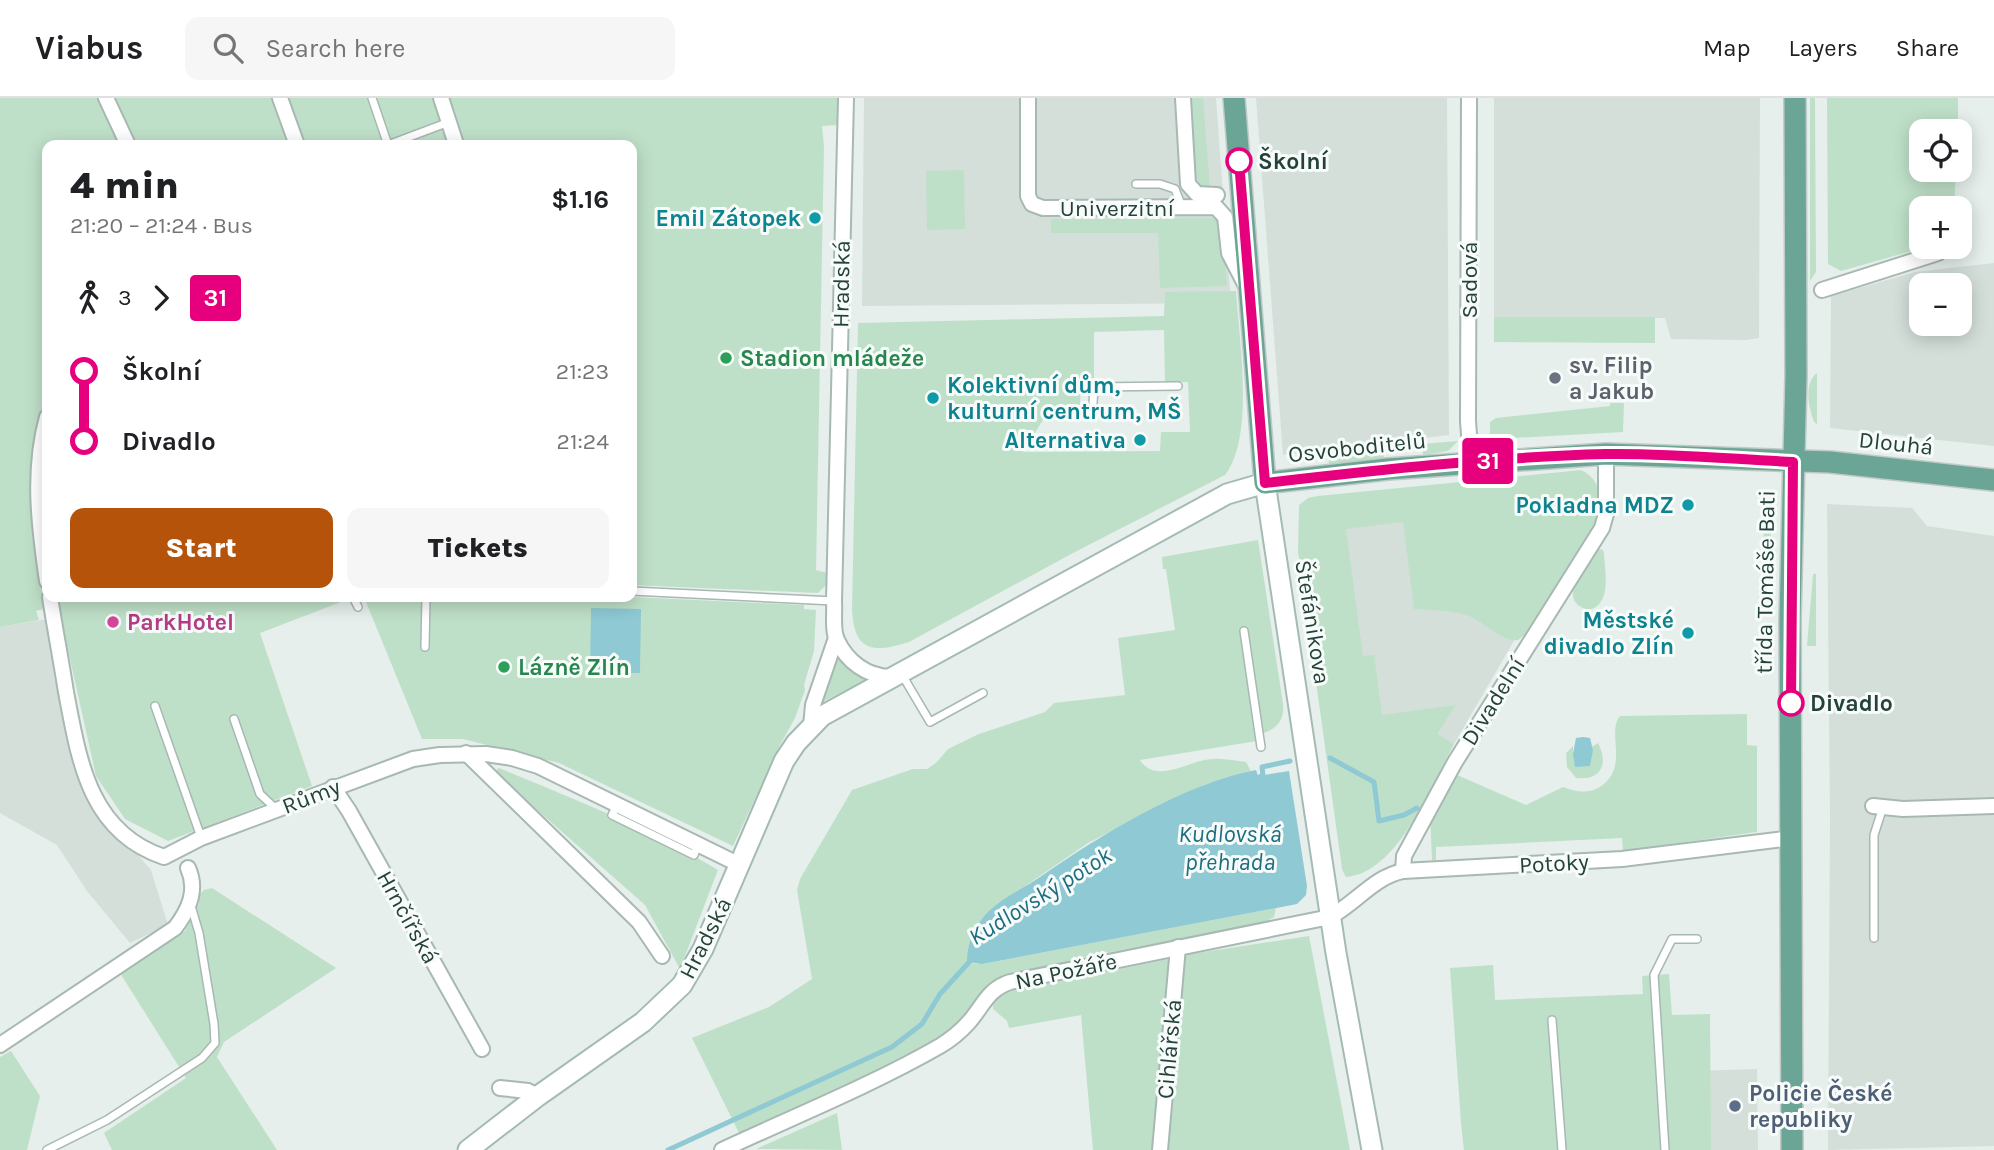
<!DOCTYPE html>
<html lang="en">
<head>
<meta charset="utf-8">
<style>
	body { margin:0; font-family:Karla,sans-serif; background:#f6f6f6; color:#202124; height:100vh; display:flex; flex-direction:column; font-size:26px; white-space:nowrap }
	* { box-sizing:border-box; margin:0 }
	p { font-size:23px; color:#757577 }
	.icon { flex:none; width:38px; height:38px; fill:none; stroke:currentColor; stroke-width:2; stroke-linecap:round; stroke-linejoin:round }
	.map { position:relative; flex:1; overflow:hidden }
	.drawer { position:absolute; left:42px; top:42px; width:595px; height:462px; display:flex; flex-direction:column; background:#fff; border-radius:14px; box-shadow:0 4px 18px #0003 }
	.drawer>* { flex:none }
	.badge { padding:0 14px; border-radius:5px; font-size:24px; line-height:46px }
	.buttons { position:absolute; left:1909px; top:21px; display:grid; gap:14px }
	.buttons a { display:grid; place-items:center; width:63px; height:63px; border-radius:14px; background:#fff; box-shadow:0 4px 18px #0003; font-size:35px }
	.map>.badge { position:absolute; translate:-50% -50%; box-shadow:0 0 0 4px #fff }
	.legs { display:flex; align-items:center; gap:10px; height:77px; padding:0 28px; font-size:23px }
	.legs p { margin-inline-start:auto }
	.head { display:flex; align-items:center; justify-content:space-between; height:119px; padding:0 28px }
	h1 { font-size:38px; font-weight:800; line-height:52px }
	.button { display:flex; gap:14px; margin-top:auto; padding:14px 28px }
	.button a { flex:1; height:80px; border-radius:14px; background:#b45309; color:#fff; font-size:28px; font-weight:800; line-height:80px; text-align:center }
	.button a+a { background:#f6f6f6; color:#202124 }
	ul { padding:0 28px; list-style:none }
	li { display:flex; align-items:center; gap:24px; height:70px; font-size:26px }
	li i { display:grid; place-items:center; width:10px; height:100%; margin:0 9px; background:currentColor }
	li i::after { content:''; width:18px; height:18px; margin:-9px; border:5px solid; border-radius:50%; background:#fff }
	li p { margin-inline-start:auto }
	li:first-child i { background:linear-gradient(#0000 50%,currentColor 0) }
	li:last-child i { background:linear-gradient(currentColor 50%,#0000 0) }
	header { display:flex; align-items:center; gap:42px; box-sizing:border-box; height:98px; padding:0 35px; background:#fff; border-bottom:2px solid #e0e0e0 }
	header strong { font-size:33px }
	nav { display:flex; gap:38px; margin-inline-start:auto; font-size:24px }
	.search { width:490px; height:63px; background:#f6f6f6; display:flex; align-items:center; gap:18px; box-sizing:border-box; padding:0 24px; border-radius:14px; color:#757577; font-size:26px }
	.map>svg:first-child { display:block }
	.built { fill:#d4dfda; fill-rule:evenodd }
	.green { fill:#bfe0c8; fill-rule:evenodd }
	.water { fill:#8ec9d4 }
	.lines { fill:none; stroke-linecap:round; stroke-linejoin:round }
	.stream { stroke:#8ec9d4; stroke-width:5 }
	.lane-casing { stroke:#a8b8b2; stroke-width:10 }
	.street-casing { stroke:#a8b8b2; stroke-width:18 }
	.secondary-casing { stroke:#a4bbb3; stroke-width:23 }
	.primary-casing { stroke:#c2cac8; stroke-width:24 }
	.lane { stroke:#fff; stroke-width:7 }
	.street { stroke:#fff; stroke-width:14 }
	.secondary { stroke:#fff; stroke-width:19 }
	.primary { stroke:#6aa596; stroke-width:21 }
	.line-1-casing { stroke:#fff; stroke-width:16 }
	.line-1 { stroke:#e6007e; stroke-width:10 }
	.stop-1-dot { fill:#fff; stroke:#e6007e; stroke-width:3.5 }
	.culture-dot { fill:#0f9aa8; stroke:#f7fbf9; stroke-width:2.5 }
	.leisure-dot { fill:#2e9e5b; stroke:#f7fbf9; stroke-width:2.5 }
	.worship-dot { fill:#6b7280; stroke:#f7fbf9; stroke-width:2.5 }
	.hotel-dot { fill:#d1479c; stroke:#f7fbf9; stroke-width:2.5 }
	.service-dot { fill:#5c6f8a; stroke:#f7fbf9; stroke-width:2.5 }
	.labels { text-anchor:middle; stroke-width:6; stroke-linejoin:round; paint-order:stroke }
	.stop-label { font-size:23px; font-weight:bold; fill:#24423a; stroke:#f7fbf9; text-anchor:start }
	.street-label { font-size:23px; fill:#24423a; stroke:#f7fbf9 }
	.culture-label { font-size:23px; font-weight:bold; fill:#0d838f; stroke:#f7fbf9; text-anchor:end }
	.leisure-label { font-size:23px; font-weight:bold; fill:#27864d; stroke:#f7fbf9; text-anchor:start }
	.worship-label { font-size:23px; font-weight:bold; fill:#5b616d; stroke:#f7fbf9; text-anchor:start }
	.hotel-label { font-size:23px; font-weight:bold; fill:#b23c85; stroke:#f7fbf9; text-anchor:start }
	.service-label { font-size:23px; font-weight:bold; fill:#4e5e75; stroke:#f7fbf9; text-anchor:start }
	.water-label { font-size:24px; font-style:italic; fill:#1c6f80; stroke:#f7fbf9 }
</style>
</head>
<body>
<header>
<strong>Viabus</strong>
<div class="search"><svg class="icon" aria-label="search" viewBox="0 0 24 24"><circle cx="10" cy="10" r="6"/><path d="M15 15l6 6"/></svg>Search here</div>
<nav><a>Map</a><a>Layers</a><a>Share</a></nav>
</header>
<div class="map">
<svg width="1994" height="1052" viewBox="0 0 1994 1052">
	<rect width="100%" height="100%" fill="#e6efeb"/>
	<g class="built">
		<path d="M864,0H1216L1231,205L862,208Z"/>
		<path d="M1256,0H1447L1449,337L1283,357Z"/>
		<path d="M1494,0H1760L1759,240L1746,242L1671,241L1665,220L1494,219Z"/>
		<path d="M1994,165V348L1830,330L1831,198L1915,174ZM1922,187H1960V226H1922Z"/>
		<path d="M1827,406L1912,410L1927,428L1994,438V1048L1828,1052L1830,720Z"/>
		<path d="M1413,408L1526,536L1515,541L1454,646L1431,635L1365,649L1330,423Z"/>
		<path d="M47,521L73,668L88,700L151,772L168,827L130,845L87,793L57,747L0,715V529Z"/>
		<path d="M1757,971L1758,1052H1693L1691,973Z"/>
	</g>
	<g class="green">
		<path d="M0,0H838L837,27L822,28L824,48L816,472L827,475V486L818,495L632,487V47H47V499H354L260,535L312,688L168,743L125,721L96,678L58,507L36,513L39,522L0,529Z"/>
		<path d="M1187,0H1203L1210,91H1200L1191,59Z"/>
		<path d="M1810,0H1815L1816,174L1810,183Z"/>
		<path d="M1827,0H1958V33H1922V72H1956L1954,110H1922V149H1926L1841,173L1828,166Z"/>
		<path d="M964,72L965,131L927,132L926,73Z"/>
		<path d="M1222,120L1227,188L1160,190L1158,135H1051V121Z"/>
		<path d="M1236,193C1239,240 1255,339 1225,377L1073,455L909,544C872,556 854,553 852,511L858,225L1164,218L1165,194ZM1164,232L1165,285L1188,284L1190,334H1161L1160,353L1023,354L1051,309L1080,307L1081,282L1094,281V234Z"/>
		<path d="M1494,219H1655V245L1494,244Z"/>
		<path d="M1817,275V326L1814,324C1809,310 1803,286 1817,275Z"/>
		<path d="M1610,305H1624L1623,334L1496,341L1490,336V324L1496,320L1610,308Z"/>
		<path d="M1458,343L1448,353L1423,357L1422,346Z"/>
		<path d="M1383,349L1384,361L1329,366L1328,355Z"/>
		<path d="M1581,372C1605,383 1602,408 1594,430L1526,536L1518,542C1502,544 1484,524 1469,518C1451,512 1432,512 1414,511L1403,424L1346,431L1363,558L1374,557L1382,617L1456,607L1437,636L1454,646C1432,687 1398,775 1346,779L1342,771L1298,454L1299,407L1308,400L1318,398Z"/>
		<path d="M1768,408L1770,409L1771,419L1770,492L1763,490L1764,410Z"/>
		<path d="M1258,442L1283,606C1285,625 1274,633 1257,637V643L1140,662C1157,688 1190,661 1213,661C1224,660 1235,663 1246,664L1251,673L1204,687L1088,745L990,812L967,865L982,866L1276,810L1274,819L1263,825L1084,859L993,885L948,935L849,986L739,1035L692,940L769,909L812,881L797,792L800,781L852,692L913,671H927L936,665L948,651L979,636L1045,614L1054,605L1125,597L1118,540L1175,532L1166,471H1163L1162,459Z"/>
		<path d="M1597,450L1603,452L1604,456C1605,475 1612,506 1589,512C1554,503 1586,467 1597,450Z"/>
		<path d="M1813,476H1816V548H1807Z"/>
		<path d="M364,499H632L804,507V511L816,512L814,553L804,587L805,592L795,620L780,647L733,748L559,665L463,641H422Z"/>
		<path d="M837,561L843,563L865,583L822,604L820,600L832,565Z"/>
		<path d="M1747,616V647L1757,648V734L1623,753L1622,740L1436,749V762H1432L1430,716L1436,713L1457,677L1526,707L1563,689C1575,694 1589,696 1600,689C1630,669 1606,635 1620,618Z"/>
		<path d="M1598,645C1609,666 1601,683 1576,680L1567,669L1566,655L1573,648V656L1593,652L1592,649Z"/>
		<path d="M499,670C573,701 649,730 718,772L680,871L645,807L494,674Z"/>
		<path d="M212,790L336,870L224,944L217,959L277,1052H112L104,1035L186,980L120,875L185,833L199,806V797L204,792Z"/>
		<path d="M1309,838L1350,1052H1164L1184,857Z"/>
		<path d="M1169,861L1172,874L1154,1052H1093L1081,917L1009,930L1007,923L993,911V903L1006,894Z"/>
		<path d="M1493,867L1495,902L1643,896L1642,878L1669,876L1672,917L1710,916L1711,1052H1464L1461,1025L1450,870Z"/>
		<path d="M11,953L40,998L27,1052H0V959Z"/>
		<path d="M837,1015L842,1052L756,1051Z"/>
	</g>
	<g class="water">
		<path d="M591,510L641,511L640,575L590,574Z"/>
		<path d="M1583,639L1590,640L1593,652L1590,668L1575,669L1573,656L1576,640Z"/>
		<path d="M1256,672L1258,678L1289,673L1307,788L1306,797L1297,806L982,866L967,864C967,844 975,826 990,812C1004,799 1024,790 1040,779C1099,738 1185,685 1256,672Z"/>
	</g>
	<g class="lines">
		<g class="stream">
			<path d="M1330,660L1374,684L1379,723L1404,717L1417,710"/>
			<path d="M1258,680L1263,677L1262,669L1290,663"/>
			<path d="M668,1052L892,949L922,926L940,896L972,861"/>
		</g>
		<defs>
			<g id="lane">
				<path d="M372,0L388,47L449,24"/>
				<path d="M1136,86H1160L1175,91L1182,109"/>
				<path d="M1093,305L1094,289L1178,288"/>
				<path d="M632,493L834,503"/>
				<path d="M353,499L358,509"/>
				<path d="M1244,533L1261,649"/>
				<path d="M425,549L426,499"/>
				<path d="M901,575L930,624L983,595"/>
				<path d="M155,608L201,739"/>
				<path d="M234,621L260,696L276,711"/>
				<path d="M617,707L612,717L694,757L698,747"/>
				<path d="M1874,840V737L1883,709"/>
				<path d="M1552,922L1562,1052"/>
				<path d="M47,1052L107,1022L202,960L215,945L214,926L199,835L191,808"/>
				<path d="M1665,1052L1654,877L1672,841H1697"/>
			</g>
			<g id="street">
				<path d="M106,0L128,47"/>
				<path d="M280,0L297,47"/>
				<path d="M441,0L456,46"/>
				<path d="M846,0L834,503C835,514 832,532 837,542C847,564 867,578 890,579"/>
				<path d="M1028,0V98L1032,106L1043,110L1216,109L1225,119L1229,155L1245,186"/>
				<path d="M1183,0L1188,86L1197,96L1217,97"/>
				<path d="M1469,0L1468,323L1471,364"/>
				<path d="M1822,192L1938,155"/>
				<path d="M47,319C32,373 39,428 47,483"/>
				<path d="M50,499C55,531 61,562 66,594C79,662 89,734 164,759L201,740L413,661L440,657L486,656L512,660L538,668L740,767"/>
				<path d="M811,628L813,607L836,540"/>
				<path d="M466,655L639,824L662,858"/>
				<path d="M333,689L349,713L482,951"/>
				<path d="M1873,708L1903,711L1994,708"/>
				<path d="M1403,773L1404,758L1455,664L1602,430L1606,416V356"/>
				<path d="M0,947L175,830C189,812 198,792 188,770"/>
				<path d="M500,990L528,993L538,998"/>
				<path d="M722,1052C795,1018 870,988 940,948C950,942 961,933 969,924C983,908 988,891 1010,884L1330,819C1356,805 1374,779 1403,773L1622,761L1792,740"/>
				<path d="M1160,1052L1178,849"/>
			</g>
			<path id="secondary" d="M468,1052L538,998L643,924L682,887L703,851L784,663L796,645L822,618L1227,396L1265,385L1336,855L1372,1052"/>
			<g id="primary">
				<path d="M1234,0L1265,385L1388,371L1606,356L1830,364L1994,382"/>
				<path d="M1792,1052L1790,521L1796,278L1795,0"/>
			</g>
		</defs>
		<use href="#lane" class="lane-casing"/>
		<use href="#street" class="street-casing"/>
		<use href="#secondary" class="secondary-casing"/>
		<use href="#primary" class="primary-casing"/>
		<use href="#lane" class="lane"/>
		<use href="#street" class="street"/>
		<use href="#secondary" class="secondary"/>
		<use href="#primary" class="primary"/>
	</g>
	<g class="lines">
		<defs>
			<path id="line-1" d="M1239,63L1265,385C1378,372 1492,359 1606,356C1668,355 1731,361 1793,364L1791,605"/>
		</defs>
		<use href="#line-1" class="line-1-casing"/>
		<use href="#line-1" class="line-1"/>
	</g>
	<g class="stop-1-dot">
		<circle cx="1239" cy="63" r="12"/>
		<circle cx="1791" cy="605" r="12"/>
	</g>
	<g class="culture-dot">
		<circle cx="815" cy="120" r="7"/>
		<circle cx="933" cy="300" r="7"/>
		<circle cx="1140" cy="342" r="7"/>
		<circle cx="1688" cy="407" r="7"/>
		<circle cx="1688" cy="535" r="7"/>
	</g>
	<g class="leisure-dot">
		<circle cx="726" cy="260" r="7"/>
		<circle cx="504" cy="569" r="7"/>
	</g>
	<circle class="worship-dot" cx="1555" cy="280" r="7"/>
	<circle class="hotel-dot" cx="113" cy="524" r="7"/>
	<circle class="service-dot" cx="1735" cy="1008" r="7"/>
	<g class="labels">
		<g class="stop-label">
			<text x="1258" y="71">Školní</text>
			<text x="1810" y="613">Divadlo</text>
		</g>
		<g class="street-label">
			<text x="1117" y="118">Univerzitní</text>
			<text transform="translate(1469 182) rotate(-90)" y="8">Sadová</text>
			<text transform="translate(841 186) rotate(-89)" y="8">Hradská</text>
			<text transform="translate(1896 345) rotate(6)" y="8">Dlouhá</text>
			<text transform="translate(1357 349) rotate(-6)" y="8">Osvoboditelů</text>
			<text transform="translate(1765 484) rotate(-89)" y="8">třída Tomáše Bati</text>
			<text transform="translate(1313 524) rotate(81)" y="8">Štefánikova</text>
			<text transform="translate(1493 603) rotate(-58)" y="8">Divadelní</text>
			<text transform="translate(311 698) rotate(-21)" y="8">Růmy</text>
			<text transform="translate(1554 765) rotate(-3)" y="8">Potoky</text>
			<text transform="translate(408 819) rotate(61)" y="8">Hrnčířská</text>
			<text transform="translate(705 840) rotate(-63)" y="8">Hradská</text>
			<text transform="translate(1066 873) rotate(-12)" y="8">Na Požáře</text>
			<text transform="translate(1169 951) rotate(-85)" y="8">Cihlářská</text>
		</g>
		<g class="culture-label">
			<text x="801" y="128">Emil Zátopek</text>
			<text x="947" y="295" text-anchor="start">Kolektivní dům,<tspan x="947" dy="26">kulturní centrum, MŠ</tspan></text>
			<text x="1126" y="350">Alternativa</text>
			<text x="1674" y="415">Pokladna MDZ</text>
			<text x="1674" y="530">Městské<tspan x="1674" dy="26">divadlo Zlín</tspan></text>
		</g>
		<g class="leisure-label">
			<text x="740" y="268">Stadion mládeže</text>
			<text x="518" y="577">Lázně Zlín</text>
		</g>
		<g class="worship-label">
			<text x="1569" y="275">sv. Filip<tspan x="1569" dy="26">a Jakub</tspan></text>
		</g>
		<g class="hotel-label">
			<text x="127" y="532">ParkHotel</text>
		</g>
		<g class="service-label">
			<text x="1749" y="1003">Policie České<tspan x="1749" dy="26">republiky</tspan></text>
		</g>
		<g class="water-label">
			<text x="1230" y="744">Kudlovská<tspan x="1230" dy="28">přehrada</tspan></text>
			<text transform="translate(1040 798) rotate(-32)" y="8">Kudlovský potok</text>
		</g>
	</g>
</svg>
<div class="buttons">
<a><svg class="icon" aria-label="locate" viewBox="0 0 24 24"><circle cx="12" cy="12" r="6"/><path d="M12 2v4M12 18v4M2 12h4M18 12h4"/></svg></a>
<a>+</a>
<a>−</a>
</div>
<b class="badge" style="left:1488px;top:363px;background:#e6007e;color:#fff">31</b>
<section class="drawer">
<div class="head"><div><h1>4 min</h1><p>21:20 – 21:24 · Bus</p></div><b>$1.16</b></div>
<div class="legs"><svg class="icon" aria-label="walk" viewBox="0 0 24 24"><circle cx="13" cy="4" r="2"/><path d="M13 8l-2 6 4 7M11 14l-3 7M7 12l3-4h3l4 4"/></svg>3<svg class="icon" aria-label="forward" viewBox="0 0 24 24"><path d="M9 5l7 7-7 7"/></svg><b class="badge" style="background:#e6007e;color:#fff">31</b></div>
<ul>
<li><i style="color:#e6007e"></i><b>Školní</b><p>21:23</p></li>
<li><i style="color:#e6007e"></i><b>Divadlo</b><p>21:24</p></li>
</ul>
<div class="button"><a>Start</a><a>Tickets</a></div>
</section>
</div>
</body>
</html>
